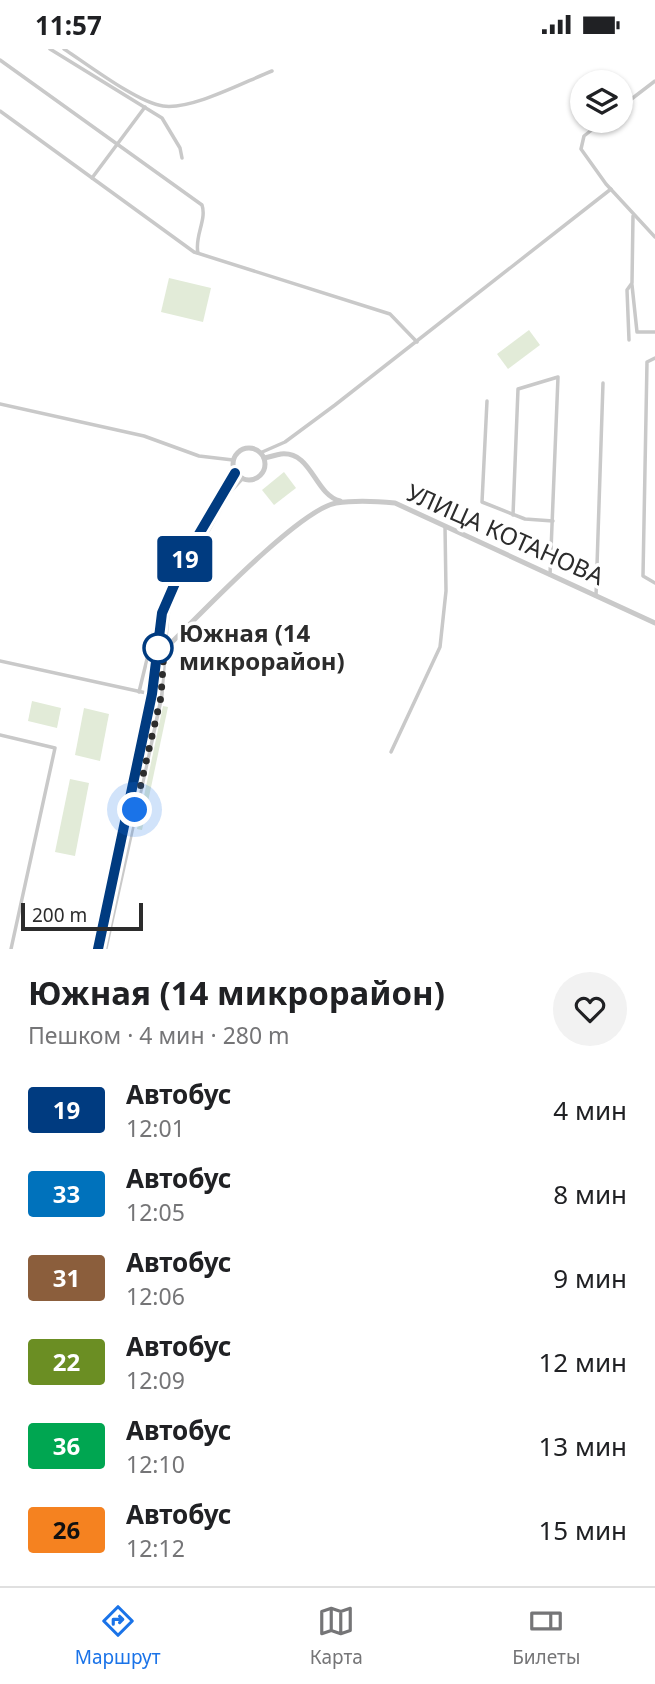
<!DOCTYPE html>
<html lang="ru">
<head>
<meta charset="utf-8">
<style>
	body { margin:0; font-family:"Noto Sans",sans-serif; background:#f2f2f2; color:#202124; height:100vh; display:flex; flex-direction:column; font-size:26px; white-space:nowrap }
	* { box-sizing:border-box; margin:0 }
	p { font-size:23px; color:#757577 }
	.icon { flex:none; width:38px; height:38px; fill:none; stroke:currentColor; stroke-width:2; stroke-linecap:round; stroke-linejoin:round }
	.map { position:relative; height:900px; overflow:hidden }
	.panel { display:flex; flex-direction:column; background:#fff; flex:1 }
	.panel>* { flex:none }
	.badge { padding:0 14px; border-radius:5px; font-size:24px; line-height:46px }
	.buttons { position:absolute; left:570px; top:21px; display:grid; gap:14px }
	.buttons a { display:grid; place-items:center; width:63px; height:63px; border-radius:50%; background:#fff; box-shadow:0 2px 5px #0004; font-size:35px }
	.scale { position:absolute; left:21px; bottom:18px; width:122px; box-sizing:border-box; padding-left:7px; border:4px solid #2c2c2c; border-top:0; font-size:19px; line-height:24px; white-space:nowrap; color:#2c2c2c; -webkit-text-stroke:5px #fff; paint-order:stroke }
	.you { position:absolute; width:35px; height:35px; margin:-18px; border:5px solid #fff; border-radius:50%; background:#1a73e8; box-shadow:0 0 0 10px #1a73e833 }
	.map>.badge { position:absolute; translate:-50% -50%; box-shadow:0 0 0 4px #fff }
	.round { display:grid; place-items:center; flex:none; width:74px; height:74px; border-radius:37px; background:#f2f2f2 }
	.summary { display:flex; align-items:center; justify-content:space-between; height:119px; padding:0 28px }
	h1 { font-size:33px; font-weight:700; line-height:52px }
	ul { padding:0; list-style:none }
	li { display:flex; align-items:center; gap:21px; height:84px; padding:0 28px }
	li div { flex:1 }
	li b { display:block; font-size:26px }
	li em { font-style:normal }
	li .badge { min-width:77px; font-weight:700; text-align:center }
	.status { display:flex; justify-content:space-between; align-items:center; height:49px; padding:0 35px; background:#fff; direction:ltr }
	.status svg { height:19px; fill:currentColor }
	.menu { display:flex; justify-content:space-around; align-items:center; height:98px; border-top:2px solid #e0e0e0; background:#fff; font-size:19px; color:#757577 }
	.menu a { display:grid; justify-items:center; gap:4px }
	.menu .current { color:#1a73e8 }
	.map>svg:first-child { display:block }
	.green { fill:#e2ebd8 }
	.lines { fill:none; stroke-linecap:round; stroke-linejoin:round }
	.minor { stroke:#c9c9c9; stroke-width:3.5 }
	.tertiary { stroke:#c9c9c9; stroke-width:5 }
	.line-casing { stroke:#fff; stroke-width:16 }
	.line { stroke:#003b80; stroke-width:10 }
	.walk { stroke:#2c2c2c; stroke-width:7; stroke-dasharray:0 12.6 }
	.stop-dot { fill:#fff; stroke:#003b80; stroke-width:3.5 }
	.labels { text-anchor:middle; stroke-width:7; stroke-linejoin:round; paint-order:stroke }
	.street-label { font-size:24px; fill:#2c2c2c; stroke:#fff }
	.stop-label { font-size:24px; font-weight:bold; fill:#2c2c2c; stroke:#fff; text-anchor:start }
</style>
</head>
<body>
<div class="status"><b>11:57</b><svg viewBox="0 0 49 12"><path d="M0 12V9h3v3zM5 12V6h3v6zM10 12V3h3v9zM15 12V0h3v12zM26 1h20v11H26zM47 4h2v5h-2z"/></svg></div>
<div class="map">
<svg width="655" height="900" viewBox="0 0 655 900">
	<rect width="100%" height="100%" fill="#fff"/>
	<g class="green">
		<path d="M169,229L211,239L203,273L161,263Z"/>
		<path d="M529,281L540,296L508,320L497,305Z"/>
		<path d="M284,423L296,439L274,456L262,441Z"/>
		<path d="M32,652L61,659L57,679L28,672Z"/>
		<path d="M163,657L168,658L142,781L137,780Z"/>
		<path d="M84,659L109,665L100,712L75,706Z"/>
		<path d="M70,730L89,734L75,807L55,803Z"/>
	</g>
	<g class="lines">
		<g class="minor">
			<path d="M50,0L162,69L180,99L182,109"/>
			<path d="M64,0C87,15 138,54 163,57C192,61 244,33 272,22"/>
			<path d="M0,11L202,156C207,171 194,188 198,204"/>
			<path d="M621,58L655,32"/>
			<path d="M0,62L194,203L390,265L417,293"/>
			<path d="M603,72L584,87L581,100L606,135L655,188"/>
			<path d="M92,129L145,58"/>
			<path d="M632,236L637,283H655"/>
			<path d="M629,291L627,241L632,234L633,167"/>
			<path d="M655,309L647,313L643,527L655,534"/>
			<path d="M487,352L482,453L525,470L553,472"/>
			<path d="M0,355L144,387L199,407L233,411"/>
			<path d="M260,404L285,393L335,356L611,140"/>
			<path d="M513,466L518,340L558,328L550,526"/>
			<path d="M596,547L603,334"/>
			<path d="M0,612L151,645"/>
			<path d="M139,643L159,561"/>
			<path d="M0,686L55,699L11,900"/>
			<path d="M391,703L440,598L446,542L445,477"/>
		</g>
		<g class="tertiary">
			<circle cx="249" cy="415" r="16"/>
			<path d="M264,409C270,408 275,406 281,405C312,402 314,445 340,452"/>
			<path d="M164,601C195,571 298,461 336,454C355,451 376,452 395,454L655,574"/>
			<path d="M98,900L151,645L162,564L189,502L235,424"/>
			<path d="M105,900L161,648L167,566L174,542L229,443L242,429"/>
		</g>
	</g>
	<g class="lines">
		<defs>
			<path id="line" d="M98,900L152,645L162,564L189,502L235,424"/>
		</defs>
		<use href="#line" class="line-casing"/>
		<use href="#line" class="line"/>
		<path class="walk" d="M135,761L161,648L164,601L158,599"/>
	</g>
	<circle class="stop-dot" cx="158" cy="599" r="14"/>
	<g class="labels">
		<g class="street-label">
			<text transform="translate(505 486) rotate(24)" y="8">УЛИЦА КОТАНОВА</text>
		</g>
		<g class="stop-label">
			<text x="179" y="593">Южная (14<tspan x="179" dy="28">микрорайон)</tspan></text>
		</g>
	</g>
</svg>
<div class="buttons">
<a><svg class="icon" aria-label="layers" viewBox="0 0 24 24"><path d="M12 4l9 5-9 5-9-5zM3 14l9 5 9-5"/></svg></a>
</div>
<div class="scale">200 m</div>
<div class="you" style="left:135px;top:761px"></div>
<b class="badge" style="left:185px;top:510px;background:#003b80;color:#fff">19</b>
</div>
<section class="panel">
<div class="summary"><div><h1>Южная (14 микрорайон)</h1><p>Пешком · 4 мин · 280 m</p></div><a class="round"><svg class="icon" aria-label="heart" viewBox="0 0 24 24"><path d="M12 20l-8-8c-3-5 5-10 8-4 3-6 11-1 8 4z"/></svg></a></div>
<ul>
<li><span class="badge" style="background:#003b80;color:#fff">19</span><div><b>Автобус</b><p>12:01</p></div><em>4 мин</em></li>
<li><span class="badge" style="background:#0072bc;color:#fff">33</span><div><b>Автобус</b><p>12:05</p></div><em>8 мин</em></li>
<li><span class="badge" style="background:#8b5e3c;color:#fff">31</span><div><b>Автобус</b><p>12:06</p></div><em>9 мин</em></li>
<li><span class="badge" style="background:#6b8e23;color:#fff">22</span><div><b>Автобус</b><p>12:09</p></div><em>12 мин</em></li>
<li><span class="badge" style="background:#00a651;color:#fff">36</span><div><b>Автобус</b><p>12:10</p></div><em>13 мин</em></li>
<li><span class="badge" style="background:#f58220;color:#111">26</span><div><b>Автобус</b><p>12:12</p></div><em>15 мин</em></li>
</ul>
</section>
<nav class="menu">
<a class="current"><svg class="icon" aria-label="directions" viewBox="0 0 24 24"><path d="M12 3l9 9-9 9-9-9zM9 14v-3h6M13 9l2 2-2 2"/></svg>Маршрут</a>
<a><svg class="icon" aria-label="map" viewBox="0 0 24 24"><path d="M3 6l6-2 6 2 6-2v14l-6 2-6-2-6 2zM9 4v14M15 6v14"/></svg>Карта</a>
<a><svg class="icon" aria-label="tickets" viewBox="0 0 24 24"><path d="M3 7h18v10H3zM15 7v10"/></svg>Билеты</a>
</nav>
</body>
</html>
